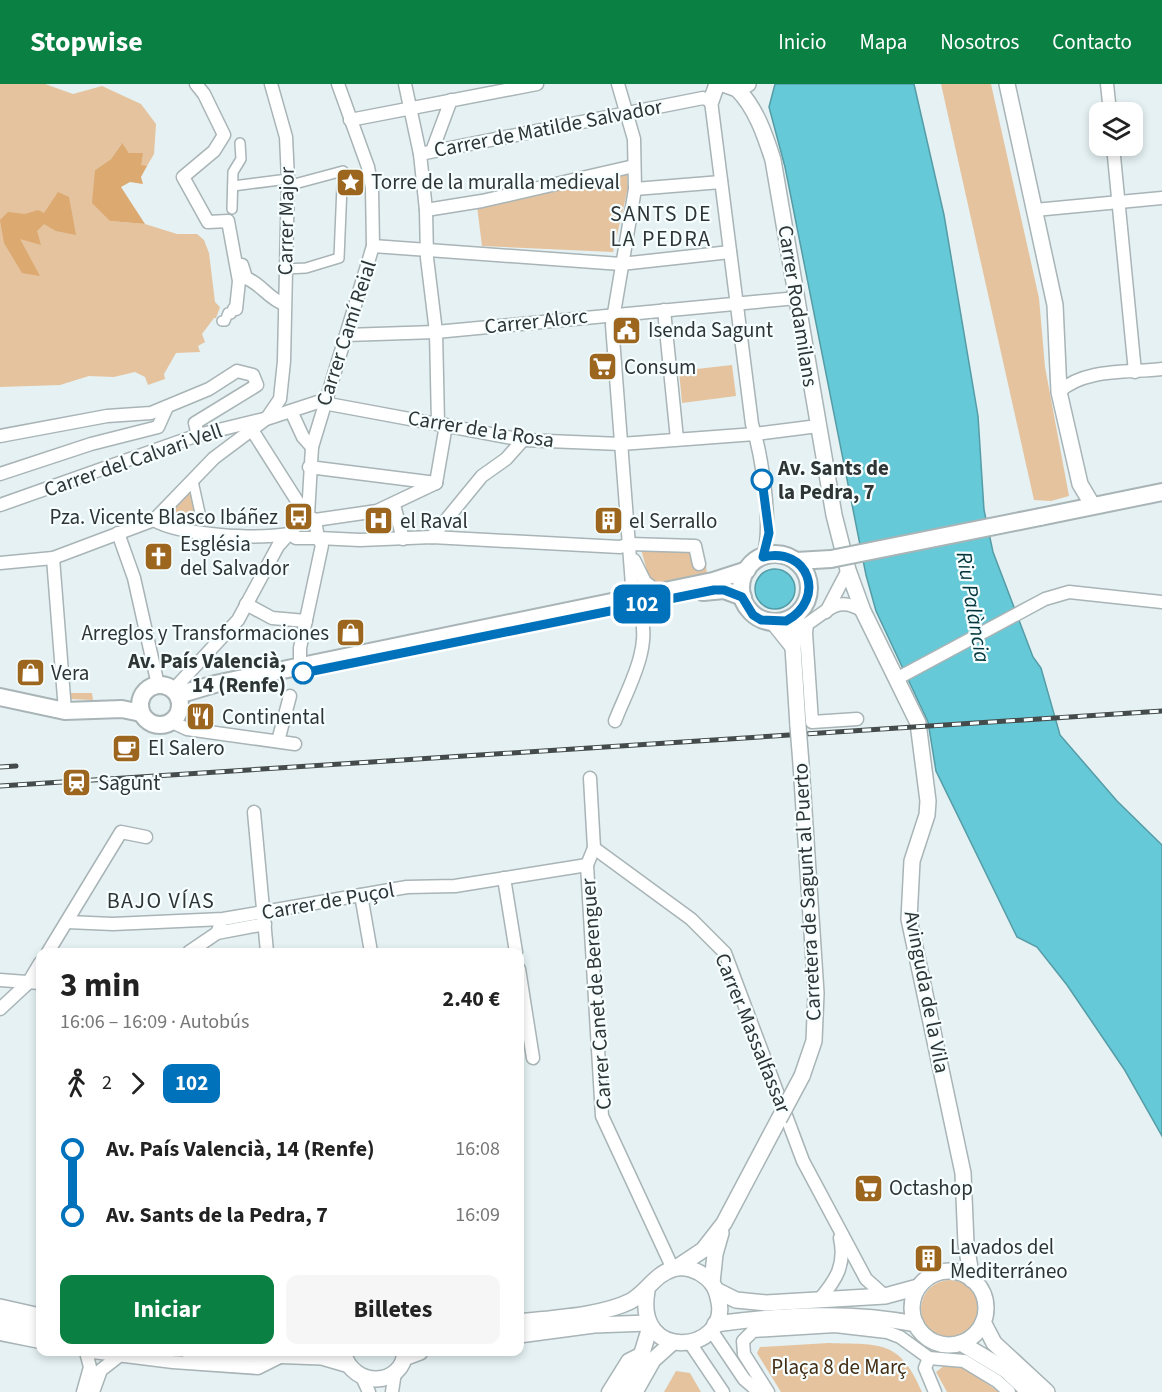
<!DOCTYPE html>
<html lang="es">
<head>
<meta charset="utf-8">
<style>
	body { margin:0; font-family:"Source Sans 3",sans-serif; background:#f6f6f6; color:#222; height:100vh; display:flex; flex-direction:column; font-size:22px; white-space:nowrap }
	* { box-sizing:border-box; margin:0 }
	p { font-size:20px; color:#767676 }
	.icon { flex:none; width:33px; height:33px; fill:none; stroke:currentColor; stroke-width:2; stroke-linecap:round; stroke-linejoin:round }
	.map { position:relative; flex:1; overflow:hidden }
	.drawer { position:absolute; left:36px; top:864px; width:488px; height:408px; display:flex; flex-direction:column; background:#fff; border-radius:12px; box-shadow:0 3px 9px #0003 }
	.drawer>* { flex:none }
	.badge { padding:0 12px; border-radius:9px; font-size:21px; line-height:39px }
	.controls { position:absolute; left:1089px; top:18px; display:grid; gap:12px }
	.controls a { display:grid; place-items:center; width:54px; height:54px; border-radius:12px; background:#fff; box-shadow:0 3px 9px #0003; font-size:30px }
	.map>.badge { position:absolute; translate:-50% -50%; box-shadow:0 0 0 3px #fff }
	.legs { display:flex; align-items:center; gap:9px; height:66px; padding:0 24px; font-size:20px }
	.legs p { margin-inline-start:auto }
	.overview { display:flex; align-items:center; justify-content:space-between; height:102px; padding:0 24px }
	h1 { font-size:33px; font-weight:700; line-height:45px }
	.button { display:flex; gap:12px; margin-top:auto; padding:12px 24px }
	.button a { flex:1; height:69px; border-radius:12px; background:#0b8043; color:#fff; font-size:24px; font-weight:700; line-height:69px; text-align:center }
	.button a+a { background:#f6f6f6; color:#222 }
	ul { padding:0 24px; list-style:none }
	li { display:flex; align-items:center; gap:21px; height:66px; font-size:22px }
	li i { display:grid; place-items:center; width:9px; height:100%; margin:0 8px; background:currentColor }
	li i::after { content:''; width:15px; height:15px; margin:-8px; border:4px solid; border-radius:50%; background:#fff }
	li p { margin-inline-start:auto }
	li:first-child i { background:linear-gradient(#0000 50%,currentColor 0) }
	li:last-child i { background:linear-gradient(currentColor 50%,#0000 0) }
	header { display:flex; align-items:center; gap:36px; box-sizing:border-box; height:84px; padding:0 30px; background:#0b8043; color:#fff }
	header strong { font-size:28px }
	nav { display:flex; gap:33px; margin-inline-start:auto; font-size:21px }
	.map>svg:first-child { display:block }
	.green { fill:#e5c39e }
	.forest { fill:#dca970 }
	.water { fill:#65c9d7; stroke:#559ca6; stroke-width:1.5 }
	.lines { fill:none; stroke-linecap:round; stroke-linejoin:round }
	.pedestrian-casing { stroke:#a8b4b6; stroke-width:12 }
	.minor-casing { stroke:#a8b4b6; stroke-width:15 }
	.tertiary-casing { stroke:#a8b4b6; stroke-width:18 }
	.secondary-casing { stroke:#a8b4b6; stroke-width:20 }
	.pedestrian { stroke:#fff; stroke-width:9 }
	.minor { stroke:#fff; stroke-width:12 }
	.tertiary { stroke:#fff; stroke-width:15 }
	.secondary { stroke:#fff; stroke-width:16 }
	.rail-casing { stroke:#454b4b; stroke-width:5 }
	.rail { stroke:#f6feff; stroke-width:3; stroke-dasharray:9; stroke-linecap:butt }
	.tertiary-bridge-casing { stroke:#a8b4b6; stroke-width:18; stroke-linecap:butt }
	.secondary-bridge-casing { stroke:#a8b4b6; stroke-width:20; stroke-linecap:butt }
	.tertiary-bridge { stroke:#fff; stroke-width:15 }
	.secondary-bridge { stroke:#fff; stroke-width:16 }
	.line-1-casing { stroke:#fff; stroke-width:14 }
	.line-1 { stroke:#0072bc; stroke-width:9 }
	.stop-1-dot { fill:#fff; stroke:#0072bc; stroke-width:3 }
	.labels { text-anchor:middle; stroke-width:4.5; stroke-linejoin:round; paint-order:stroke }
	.street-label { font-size:21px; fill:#2f3434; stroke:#f6feff }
	.poi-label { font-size:21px; fill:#2f3434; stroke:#f6feff; text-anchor:start }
	.stop-label { font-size:21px; font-weight:bold; fill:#2f3434; stroke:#f6feff; text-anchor:start }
	.park-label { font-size:21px; fill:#432d13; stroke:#f6feff }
	.neighbourhood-label { font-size:22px; letter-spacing:1.5px; fill:#2f3434; stroke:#f6feff }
	.water-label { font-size:22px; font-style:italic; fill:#04373d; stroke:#f6feff }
</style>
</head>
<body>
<header>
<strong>Stopwise</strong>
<nav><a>Inicio</a><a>Mapa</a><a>Nosotros</a><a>Contacto</a></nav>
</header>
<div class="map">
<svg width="1162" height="1308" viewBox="0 0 1162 1308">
	<rect width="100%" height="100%" fill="#e5f1f3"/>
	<g class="green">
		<path d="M0,0H45L73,10L102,2L141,20L156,40L154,70L147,82H141L121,60L111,75L95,86L110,137L145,140L177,150H197L204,156L209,169L215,218L220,223L216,234H214L202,250L205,258L198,262L200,268L176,269L164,290L165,295L148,301L145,293L135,288L114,293L89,292L60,301L0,303Z"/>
		<path d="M941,0H991L1039,214L1045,283L1069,412L1051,417L1034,416Z"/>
		<path d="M627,90L628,104L613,168L482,162L477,122Z"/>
		<path d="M732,281L736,312L682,319L679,287Z"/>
		<path d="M187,407L197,416L201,437L166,432Z"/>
		<path d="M641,465H692L699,480L706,479L707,493L662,503L650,498Z"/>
		<path d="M68,609H92L93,616L70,615L71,618Z"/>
		<circle cx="950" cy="1225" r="29"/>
		<path d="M829,1259C881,1261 899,1255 922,1308H781L757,1269L760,1263Z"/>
		<path d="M954,1279V1283L965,1284L999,1308H947L936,1288L945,1281Z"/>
		<path d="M676,1287L690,1289L701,1308H664Z"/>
	</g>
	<g class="forest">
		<path d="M122,59L129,69H143L141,81L147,82L141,93L143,100L130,98L121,103L145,140L110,137L92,119L95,86L111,75Z"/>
		<path d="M58,108L69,113L76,151L56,147L44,140L37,147L41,161L20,155L40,192L22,189L4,159L0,136L8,128L25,130L38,126L44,129Z"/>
	</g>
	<g class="water">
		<path d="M775,0H914L944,131L978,332L984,426L993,468L1033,573L1041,584L1060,651L1117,717L1162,761V1052L1124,985L1067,901L1037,863L1017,853L936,687L928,638L876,527L866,491L785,83L769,23Z"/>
		<circle cx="775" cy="505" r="20"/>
	</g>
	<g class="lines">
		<defs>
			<g id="pedestrian">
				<path d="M233,102L288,95"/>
				<path d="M287,102L343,87"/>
				<path d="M232,125L233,88L241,75L240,59"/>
				<path d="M285,185L306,184L339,174L342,102"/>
				<path d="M222,237H225L228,229L231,230L233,224L236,225"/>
				<path d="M193,397L200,429"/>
			</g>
			<g id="minor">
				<path d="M196,0L204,10L224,51L214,67L183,93L208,138L228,137L239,197L236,225"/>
				<path d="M405,0L420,70L426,126L427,174L436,248L438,339"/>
				<path d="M618,0L634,55L635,105L612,241L632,501L626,515"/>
				<path d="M1107,0L1110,28"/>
				<path d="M350,36L537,0"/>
				<path d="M1113,62L1135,288"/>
				<path d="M432,67L451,16"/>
				<path d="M420,70L703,14L711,17L752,340C762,372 773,442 763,473"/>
				<path d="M635,105L721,98"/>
				<path d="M426,126L482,117L634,82"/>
				<path d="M1035,126L1162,114"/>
				<path d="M373,162L621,180L730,168"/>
				<path d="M242,181L246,194C261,200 269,215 284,220"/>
				<path d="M664,226L677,355"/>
				<path d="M346,251L436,248L797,214"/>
				<path d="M1059,308C1084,284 1129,289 1162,285"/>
				<path d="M291,327L303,353L312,363"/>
				<path d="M267,334L280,315L284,277L288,95L286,53L271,0"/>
				<path d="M252,346L306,431"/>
				<path d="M0,352L107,332L151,329L209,305L237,287L253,291L257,301L195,339L198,351"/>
				<path d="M309,383L436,399"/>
				<path d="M0,390L91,360L158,343L167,323"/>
				<path d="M436,399L446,341"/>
				<path d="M0,421L198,351L264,335"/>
				<path d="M394,421L403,455"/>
				<path d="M308,431L312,363L373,162L372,104L368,83L338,0"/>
				<path d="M154,436C181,452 258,455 289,450"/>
				<path d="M315,436L377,427L436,399"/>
				<path d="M118,449L134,494L158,601"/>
				<path d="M432,453L482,392L506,375L523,356"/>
				<path d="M318,454L360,456L432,453L620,463L630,460L695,462L699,480"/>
				<path d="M53,474L65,627"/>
				<path d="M634,476L645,498L658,508"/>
				<path d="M0,479L53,474L154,436L214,374L266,335L318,318L523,356L621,360L755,350L818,342"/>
				<path d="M246,520L272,534L306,537"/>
				<path d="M622,524L641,533"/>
				<path d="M826,528L848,486"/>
				<path d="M641,533L655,518"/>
				<path d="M300,582V564L322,461L318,454"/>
				<path d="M898,594L1045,515L1069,508L1162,518"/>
				<path d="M173,606L238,536L278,462L306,431L315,436L318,454H296L290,450"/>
				<path d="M857,635L812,638L806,549L807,540C829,526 838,511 863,527"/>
				<path d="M615,637C627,606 651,565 641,533"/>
				<path d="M172,638L187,645L295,660"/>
				<path d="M278,657L290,612"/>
				<path d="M590,694L594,764L587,781L602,1032L673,1185"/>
				<path d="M254,728L267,868"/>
				<path d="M594,764L691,835L725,869L803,1077L866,1195L885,1212"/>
				<path d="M504,794L516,868"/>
				<path d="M361,811L371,868"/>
				<path d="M67,838L113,840L223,835L407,803L455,802L587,781"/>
				<path d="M217,849L265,840"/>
				<path d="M48,868L121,748L146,753"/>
				<path d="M189,868L217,849L220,842"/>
				<path d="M519,885L533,974"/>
				<path d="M0,896L40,899"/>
				<path d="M0,925L28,899L40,879"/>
				<path d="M819,1216C836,1196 846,1181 840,1154"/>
				<path d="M711,1246L744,1295L759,1308"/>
				<path d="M0,1250L40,1258"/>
				<path d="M690,1259L723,1308"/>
				<path d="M93,1268L173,1278L258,1284L280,1273"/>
				<path d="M929,1274L925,1284L935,1308"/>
				<path d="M362,1293L369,1308"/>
				<path d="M83,1308L90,1283L86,1268"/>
				<path d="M93,1308L101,1286L119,1272"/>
				<path d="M392,1308L395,1288"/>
				<path d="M608,1308L628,1276L642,1269"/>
				<path d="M768,1308L744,1270L743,1257L753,1247L835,1242L887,1248L900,1253L929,1274L964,1277L997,1297L1009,1308"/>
			</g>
			<g id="tertiary">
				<path d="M723,0L737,5L748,0"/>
				<path d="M1007,0L1055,221L1059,308L1080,400L1093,422"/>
				<path d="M737,5C756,24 765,51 773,76L834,431L848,486L863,527L918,639L928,717L927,731L912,777L909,835L963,1089L966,1160L972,1196"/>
				<path d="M711,17L717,0"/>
				<path d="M797,531L793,563L798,642"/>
				<path d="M773,538L793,563"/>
				<path d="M801,680L816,909L814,957L802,992"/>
				<path d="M676,1184L703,1166L724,1139L779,1035"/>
				<circle cx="949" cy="1224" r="37"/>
				<path d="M712,1199L715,1170L721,1149"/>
				<path d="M716,1206L736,1216L766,1219L885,1212L918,1203"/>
				<path d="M0,1223L40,1232"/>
				<path d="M0,1237L40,1246"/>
				<path d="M519,1238C552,1234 601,1232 631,1217C647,1208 655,1190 673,1185C685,1181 699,1187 707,1194C715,1201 717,1208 719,1218C729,1268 634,1280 647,1207"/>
				<path d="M983,1238L994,1259L1047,1308"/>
				<path d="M715,1240C782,1231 850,1227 916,1240"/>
				<path d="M519,1251L594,1241L648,1239"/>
				<path d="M961,1259L1006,1286L1029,1308"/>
				<path d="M189,1268L322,1273L346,1280"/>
				<path d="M343,1268C353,1306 403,1302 405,1268"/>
				<path d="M404,1274L420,1268"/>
				<path d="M620,1308L642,1269L650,1243"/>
				<path d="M635,1308L653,1276L673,1258"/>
			</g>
			<g id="secondary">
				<path d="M1040,433L1162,408"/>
				<circle cx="775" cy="504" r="34"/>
				<path d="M796,477L831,475"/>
				<path d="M703,508L724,506L743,513"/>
				<circle cx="160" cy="621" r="20"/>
				<path d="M178,611L215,600L713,497L747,486"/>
				<path d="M0,613L65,627L122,625L141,629"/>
			</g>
		</defs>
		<use href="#pedestrian" class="pedestrian-casing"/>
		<use href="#minor" class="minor-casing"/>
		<use href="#tertiary" class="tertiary-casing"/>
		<use href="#secondary" class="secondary-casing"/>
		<use href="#pedestrian" class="pedestrian"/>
		<use href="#minor" class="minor"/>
		<use href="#tertiary" class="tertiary"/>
		<use href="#secondary" class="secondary"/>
		<defs>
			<g id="rail">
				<path d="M0,683L16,682"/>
				<path d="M0,702L1162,627"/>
			</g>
		</defs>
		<use href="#rail" class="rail-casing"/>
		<use href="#rail" class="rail"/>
		<defs>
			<g id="tertiary-bridge">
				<path d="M798,642L801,680"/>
				<path d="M779,1035L802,992"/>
			</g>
			<path id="secondary-bridge" d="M831,475L1040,433"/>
		</defs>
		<use href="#tertiary-bridge" class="tertiary-bridge-casing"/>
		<use href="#secondary-bridge" class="secondary-bridge-casing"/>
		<use href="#tertiary-bridge" class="tertiary-bridge"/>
		<use href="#secondary-bridge" class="secondary-bridge"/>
	</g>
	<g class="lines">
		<defs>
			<path id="line-1" d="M303,589L714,506H724L742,513L753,531L761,536L786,537C827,515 809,462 763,473L769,449L762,396"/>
		</defs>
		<use href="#line-1" class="line-1-casing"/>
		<use href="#line-1" class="line-1"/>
	</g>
	<defs>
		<symbol id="sight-square" viewBox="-11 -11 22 22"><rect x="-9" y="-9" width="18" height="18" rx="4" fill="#9c661f" stroke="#f6feff"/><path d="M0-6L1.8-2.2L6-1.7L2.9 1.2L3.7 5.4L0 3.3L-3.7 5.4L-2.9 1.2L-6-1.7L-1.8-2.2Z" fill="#fff"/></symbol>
		<symbol id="civic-square" viewBox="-11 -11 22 22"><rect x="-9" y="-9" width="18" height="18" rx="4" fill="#9c661f" stroke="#f6feff"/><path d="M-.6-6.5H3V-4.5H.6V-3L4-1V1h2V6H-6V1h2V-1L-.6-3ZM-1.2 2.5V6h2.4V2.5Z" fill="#fff"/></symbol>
		<symbol id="supermarket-square" viewBox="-11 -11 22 22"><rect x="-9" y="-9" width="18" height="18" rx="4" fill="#9c661f" stroke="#f6feff"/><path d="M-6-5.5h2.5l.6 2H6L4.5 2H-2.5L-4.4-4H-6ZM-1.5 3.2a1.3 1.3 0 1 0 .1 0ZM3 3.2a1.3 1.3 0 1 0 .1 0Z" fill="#fff"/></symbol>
		<symbol id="bus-square" viewBox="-11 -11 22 22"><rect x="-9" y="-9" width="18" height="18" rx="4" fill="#9c661f" stroke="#f6feff"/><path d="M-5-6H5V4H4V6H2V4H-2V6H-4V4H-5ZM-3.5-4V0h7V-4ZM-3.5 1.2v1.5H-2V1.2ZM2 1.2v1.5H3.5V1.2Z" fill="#fff"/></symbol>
		<symbol id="hospital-square" viewBox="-11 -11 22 22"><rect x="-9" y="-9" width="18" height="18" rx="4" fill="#9c661f" stroke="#f6feff"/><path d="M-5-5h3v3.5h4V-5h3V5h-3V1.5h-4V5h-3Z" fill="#fff"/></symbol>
		<symbol id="building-square" viewBox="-11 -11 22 22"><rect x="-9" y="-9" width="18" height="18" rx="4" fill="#9c661f" stroke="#f6feff"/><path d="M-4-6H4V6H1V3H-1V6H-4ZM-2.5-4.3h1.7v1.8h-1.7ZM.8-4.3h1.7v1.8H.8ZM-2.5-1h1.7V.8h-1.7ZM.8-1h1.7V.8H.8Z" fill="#fff"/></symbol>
		<symbol id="church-square" viewBox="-11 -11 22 22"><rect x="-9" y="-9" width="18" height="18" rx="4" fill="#9c661f" stroke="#f6feff"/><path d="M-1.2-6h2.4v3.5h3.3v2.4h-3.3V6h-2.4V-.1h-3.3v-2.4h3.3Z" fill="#fff"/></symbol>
		<symbol id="shop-square" viewBox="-11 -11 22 22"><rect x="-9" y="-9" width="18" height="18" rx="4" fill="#9c661f" stroke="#f6feff"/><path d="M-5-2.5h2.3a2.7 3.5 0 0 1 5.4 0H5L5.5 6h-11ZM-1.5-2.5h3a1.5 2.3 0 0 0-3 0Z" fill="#fff"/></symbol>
		<symbol id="restaurant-square" viewBox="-11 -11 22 22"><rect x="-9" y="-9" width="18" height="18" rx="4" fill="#9c661f" stroke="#f6feff"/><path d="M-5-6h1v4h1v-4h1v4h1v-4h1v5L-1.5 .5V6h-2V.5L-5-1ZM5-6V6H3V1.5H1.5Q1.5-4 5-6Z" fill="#fff"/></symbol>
		<symbol id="cafe-square" viewBox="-11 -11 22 22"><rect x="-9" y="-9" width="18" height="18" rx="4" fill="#9c661f" stroke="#f6feff"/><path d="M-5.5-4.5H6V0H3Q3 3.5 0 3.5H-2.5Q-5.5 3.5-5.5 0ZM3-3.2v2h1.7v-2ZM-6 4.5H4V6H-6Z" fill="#fff"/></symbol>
		<symbol id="station-square" viewBox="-11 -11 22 22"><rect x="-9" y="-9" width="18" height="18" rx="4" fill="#9c661f" stroke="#f6feff"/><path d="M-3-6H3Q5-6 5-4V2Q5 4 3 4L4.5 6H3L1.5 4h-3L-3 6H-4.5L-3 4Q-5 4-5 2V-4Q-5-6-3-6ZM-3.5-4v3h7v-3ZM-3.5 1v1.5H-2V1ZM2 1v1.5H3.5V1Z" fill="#fff"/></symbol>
	</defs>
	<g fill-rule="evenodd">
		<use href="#sight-square" x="334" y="82" width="33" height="33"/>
		<use href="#civic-square" x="610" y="230" width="33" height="33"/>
		<use href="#supermarket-square" x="586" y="266" width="33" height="33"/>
		<use href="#bus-square" x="282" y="416" width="33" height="33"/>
		<use href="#hospital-square" x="362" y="420" width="33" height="33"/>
		<use href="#building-square" x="592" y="420" width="33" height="33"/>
		<use href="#church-square" x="142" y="456" width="33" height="33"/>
		<use href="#shop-square" x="334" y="532" width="33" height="33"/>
		<use href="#shop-square" x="14" y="572" width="33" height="33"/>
		<use href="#restaurant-square" x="184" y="616" width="33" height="33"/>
		<use href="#cafe-square" x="110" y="648" width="33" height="33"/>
		<use href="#station-square" x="60" y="682" width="33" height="33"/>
		<use href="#supermarket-square" x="852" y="1088" width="33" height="33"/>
		<use href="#building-square" x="912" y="1158" width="33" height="33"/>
	</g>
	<g class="stop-1-dot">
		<circle cx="762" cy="396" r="10"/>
		<circle cx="303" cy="589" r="10"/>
	</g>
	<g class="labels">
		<g class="street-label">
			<text transform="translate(548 44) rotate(-11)" y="7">Carrer de Matilde Salvador</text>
			<text transform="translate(286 137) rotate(-89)" y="7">Carrer Major</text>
			<text transform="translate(798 222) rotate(81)" y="7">Carrer Rodamilans</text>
			<text transform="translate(536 237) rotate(-6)" y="7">Carrer Alorc</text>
			<text transform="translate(346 249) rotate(-72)" y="7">Carrer Camí Reial</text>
			<text transform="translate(481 345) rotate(9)" y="7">Carrer de la Rosa</text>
			<text transform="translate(133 376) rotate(-19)" y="7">Carrer del Calvari Vell</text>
			<text transform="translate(807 808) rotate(-93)" y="7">Carretera de Sagunt al Puerto</text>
			<text transform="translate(328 817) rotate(-10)" y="7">Carrer de Puçol</text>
			<text transform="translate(927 908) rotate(79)" y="7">Avinguda de la Vila</text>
			<text transform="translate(596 910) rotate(-94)" y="7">Carrer Canet de Berenguer</text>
			<text transform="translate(753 949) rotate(68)" y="7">Carrer Massalfassar</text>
		</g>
		<g class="poi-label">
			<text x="371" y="105">Torre de la muralla medieval</text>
			<text x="648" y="253">Isenda Sagunt</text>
			<text x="624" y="290">Consum</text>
			<text x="278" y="440" text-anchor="end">Pza. Vicente Blasco Ibáñez</text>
			<text x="400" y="444">el Raval</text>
			<text x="629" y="444">el Serrallo</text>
			<text x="180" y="467">Església<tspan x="180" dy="24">del Salvador</tspan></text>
			<text x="329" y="556" text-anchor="end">Arreglos y Transformaciones</text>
			<text x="51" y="596">Vera</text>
			<text x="222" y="640">Continental</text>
			<text x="148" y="671">El Salero</text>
			<text x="98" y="706">Sagunt</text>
			<text x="889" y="1111">Octashop</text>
			<text x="950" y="1170">Lavados del<tspan x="950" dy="24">Mediterráneo</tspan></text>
		</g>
		<g class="stop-label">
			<text x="778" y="391">Av. Sants de<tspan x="778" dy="24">la Pedra, 7</tspan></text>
			<text x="286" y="584" text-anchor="end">Av. País Valencià,<tspan x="286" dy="24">14 (Renfe)</tspan></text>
		</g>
		<g class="park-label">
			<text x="839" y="1290">Plaça 8 de Març</text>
		</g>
		<g class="neighbourhood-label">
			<text x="661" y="137">SANTS DE<tspan x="661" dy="25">LA PEDRA</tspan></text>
			<text x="161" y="824">BAJO VÍAS</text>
		</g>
		<g class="water-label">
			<text transform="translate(974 523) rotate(80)" y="8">Riu Palància</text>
		</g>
	</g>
</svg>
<div class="controls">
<a><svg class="icon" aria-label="layers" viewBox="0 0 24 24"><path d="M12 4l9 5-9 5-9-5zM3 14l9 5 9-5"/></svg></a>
</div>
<b class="badge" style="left:642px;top:520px;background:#0072bc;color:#fff">102</b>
<section class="drawer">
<div class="overview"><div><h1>3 min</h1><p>16:06 – 16:09 · Autobús</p></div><b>2.40 €</b></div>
<div class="legs"><svg class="icon" aria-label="walk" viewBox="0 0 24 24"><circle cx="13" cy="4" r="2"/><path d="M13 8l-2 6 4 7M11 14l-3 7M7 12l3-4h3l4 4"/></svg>2<svg class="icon" aria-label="forward" viewBox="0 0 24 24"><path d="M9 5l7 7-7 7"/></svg><b class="badge" style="background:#0072bc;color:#fff">102</b></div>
<ul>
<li><i style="color:#0072bc"></i><b>Av. País Valencià, 14 (Renfe)</b><p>16:08</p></li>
<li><i style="color:#0072bc"></i><b>Av. Sants de la Pedra, 7</b><p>16:09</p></li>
</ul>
<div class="button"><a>Iniciar</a><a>Billetes</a></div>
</section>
</div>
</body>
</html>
